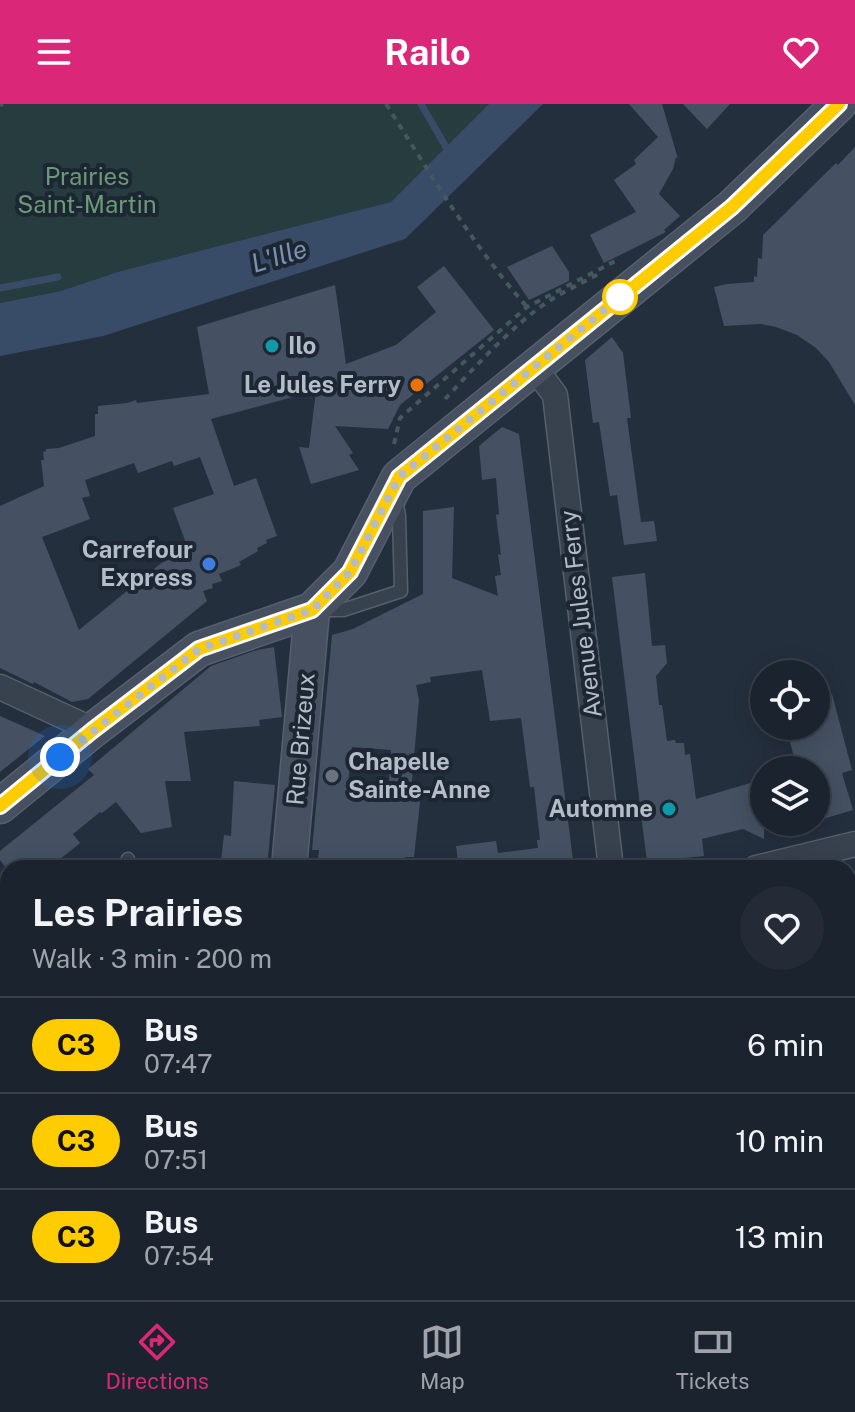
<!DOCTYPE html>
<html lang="en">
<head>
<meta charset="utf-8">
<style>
	body { margin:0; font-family:"Public Sans",sans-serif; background:#242b36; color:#f1f3f6; height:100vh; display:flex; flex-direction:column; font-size:30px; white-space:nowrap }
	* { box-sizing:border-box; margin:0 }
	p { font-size:26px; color:#a0a4aa }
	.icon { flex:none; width:44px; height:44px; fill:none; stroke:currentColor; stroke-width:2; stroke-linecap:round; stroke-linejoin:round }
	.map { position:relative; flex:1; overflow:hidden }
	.sheet { position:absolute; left:0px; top:756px; width:856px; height:440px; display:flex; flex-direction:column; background:#1b232e; border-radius:24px 24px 0 0; box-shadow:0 4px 20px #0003,0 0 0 2px #39404a }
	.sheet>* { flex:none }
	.badge { padding:0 16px; border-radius:26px; font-size:28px; line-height:52px }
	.controls { position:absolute; left:750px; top:556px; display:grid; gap:16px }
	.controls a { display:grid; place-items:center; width:80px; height:80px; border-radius:50%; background:#1b232e; box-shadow:0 4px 20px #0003,0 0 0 2px #39404a; font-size:40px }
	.you { position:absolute; width:40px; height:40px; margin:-20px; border:6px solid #fff; border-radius:50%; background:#1a73e8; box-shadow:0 0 0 12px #1a73e833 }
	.map>.badge { position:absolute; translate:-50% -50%; box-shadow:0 0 0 4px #fff }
	.round { display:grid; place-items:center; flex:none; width:84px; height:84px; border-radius:42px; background:#242b36 }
	.headline { display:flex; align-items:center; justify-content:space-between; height:136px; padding:0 32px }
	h1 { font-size:38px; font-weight:700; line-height:60px }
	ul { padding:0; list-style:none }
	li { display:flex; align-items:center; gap:24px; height:96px; padding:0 32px; border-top:2px solid #39404a }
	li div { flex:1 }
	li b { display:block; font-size:30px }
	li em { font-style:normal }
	li .badge { min-width:88px; font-weight:700; text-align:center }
	header { display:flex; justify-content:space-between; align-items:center; height:104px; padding:0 32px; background:#db2777; color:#fff; font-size:36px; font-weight:700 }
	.tabs { display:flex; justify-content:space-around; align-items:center; height:112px; border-top:2px solid #39404a; background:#1b232e; font-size:22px; color:#a0a4aa }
	.tabs a { display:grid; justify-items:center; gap:4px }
	.tabs .selected { color:#db2777 }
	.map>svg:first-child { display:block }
	.green { fill:#263c3f }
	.water { fill:#394c67 }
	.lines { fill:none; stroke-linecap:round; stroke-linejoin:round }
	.stream { stroke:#394c67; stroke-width:7 }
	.building { fill:#455162; fill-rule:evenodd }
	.lane-casing { stroke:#565f6c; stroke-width:15 }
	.street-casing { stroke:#565f6c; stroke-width:27 }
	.secondary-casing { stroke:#565f6c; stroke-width:37 }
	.path { stroke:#44595c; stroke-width:4; stroke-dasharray:6 6; stroke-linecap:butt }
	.lane { stroke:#38414e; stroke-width:12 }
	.street { stroke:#38414e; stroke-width:24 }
	.secondary { stroke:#465061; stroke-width:34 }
	.line-casing { stroke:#fff; stroke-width:18 }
	.line { stroke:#fc0; stroke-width:12 }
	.walk { stroke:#b4bcc9; stroke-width:8; stroke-dasharray:0 14.4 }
	.stop-dot { fill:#fff; stroke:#fc0; stroke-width:4 }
	.culture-dot { fill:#0f9aa8; stroke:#1d2633; stroke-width:3 }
	.food-dot { fill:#e8710a; stroke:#1d2633; stroke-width:3 }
	.shop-dot { fill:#3f7fe0; stroke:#1d2633; stroke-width:3 }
	.worship-dot { fill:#6b7280; stroke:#1d2633; stroke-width:3 }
	.labels { text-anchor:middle; stroke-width:8; stroke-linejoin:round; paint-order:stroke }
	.park-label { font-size:24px; fill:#6b9a76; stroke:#1d2633 }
	.poi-label { font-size:24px; font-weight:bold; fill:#b4bcc9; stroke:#1d2633; text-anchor:end }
	.street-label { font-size:24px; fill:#b4bcc9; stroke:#1d2633 }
	.water-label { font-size:26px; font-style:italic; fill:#7c92b1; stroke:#1d2633 }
</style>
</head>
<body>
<header><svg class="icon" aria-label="menu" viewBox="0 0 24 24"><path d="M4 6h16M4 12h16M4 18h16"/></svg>Railo<svg class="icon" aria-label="heart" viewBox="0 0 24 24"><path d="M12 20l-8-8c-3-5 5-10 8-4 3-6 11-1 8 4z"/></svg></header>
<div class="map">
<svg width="855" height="1196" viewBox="0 0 855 1196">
	<rect width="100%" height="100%" fill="#242f3e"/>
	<path class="green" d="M0,0H489L391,98L121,167L61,187L0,199Z"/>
	<path class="water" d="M489,0H543L405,135L103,232L0,252V199L61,187L121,167L391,98Z"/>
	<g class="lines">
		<g class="stream">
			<path d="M421,0L450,50"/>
			<path d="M0,184L58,173"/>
		</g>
	</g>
	<g class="building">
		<path d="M629,0H662L678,55L676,53L673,65L659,90L680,112L664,126L666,128L604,159L590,131L636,108L614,76L636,60L634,56L658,33Z"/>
		<path d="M683,0H730L707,25Z"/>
		<path d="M855,43V301L829,258L816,244L797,231L776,223L761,220L724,222L714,183L727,180L754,178V172L757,173L758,154L762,155L763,131L836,59L838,61Z"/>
		<path d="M552,142L569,168V177L529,196L507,163Z"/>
		<path d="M444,162L494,226L400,301L388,325L335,322L353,349L349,351L359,366L311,380L299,343L309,344L316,287L211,315L234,382L256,374L277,432L266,436L267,439L257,444L258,447L239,458L241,461L219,470L222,477L212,480L213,484L203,487L207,497L88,595L72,598L34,578L33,580L0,564V402L44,382L41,356H44L43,348L46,347V345L59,344L95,332V310H98V302L127,299L136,296L137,299L209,290L197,223L335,181L346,260L396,241L436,208L417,183ZM200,353L214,390L173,404L186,439L79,526L42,433L90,415L82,394L90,392L85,376L134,359L138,369L172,357L174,362Z"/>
		<path d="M612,233L623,249L631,314H627L641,418L654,417L657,437L624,441L617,391L610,392L599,318L593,319L585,256Z"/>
		<path d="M502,323L519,330L574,764H459L456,742L496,737L498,749L538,744L537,736H540L534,683H530L521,614L490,617L482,566L430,573L431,578L416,581L419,596L411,688L421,689L414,753H405L404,764H317L319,746H312L332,531L353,525L423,490V407L454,403L452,474L498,492L495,472L501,471L498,450L501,451L496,411L499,410L496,374L482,376L479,342ZM352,643L391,646L388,694L347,689Z"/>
		<path d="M645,469L652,542L665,541L667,559L656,572L659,601H662L667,637L675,636L676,639H684L685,651L690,650L696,695L764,675V735L743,725L702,735L704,752L647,758L612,473Z"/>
		<path d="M274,543L282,613L259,616L260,622L184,628L191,677H165L172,723L141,729L116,698L102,709L100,708L73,730L80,739L49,764H6L0,756V747L94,671L88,665L211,562L257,546Z"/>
		<path d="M832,590L852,666L842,669L853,706L816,717V666H797L787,625L798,622H816V597Z"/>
		<path d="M0,612L45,632L0,668Z"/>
		<path d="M234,677L275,681L267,764H238V759L221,757L224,731L231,732Z"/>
	</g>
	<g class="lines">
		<defs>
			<g id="lane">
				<path d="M323,506H343L401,487L399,412L396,395"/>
				<path d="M123,764L128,755"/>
				<path d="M0,805L8,808"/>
			</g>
			<g id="street">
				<path d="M534,263L555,291L611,764"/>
				<path d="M0,583L93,626"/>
				<path d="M756,764L855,740"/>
				<path d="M848,1099L855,1097"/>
				<path d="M684,1188L685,1196"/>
				<path d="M824,1196V1188"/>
			</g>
			<g id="secondary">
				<path d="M0,702L93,626L199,545L312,506L350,468L399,373L732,103L839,0"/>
				<path d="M289,764L312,506"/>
				<path d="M250,1196L251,1188"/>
			</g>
		</defs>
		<use href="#lane" class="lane-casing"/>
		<use href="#street" class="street-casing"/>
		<use href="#secondary" class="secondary-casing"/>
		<g class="path">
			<path d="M386,0C430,69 473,142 527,203"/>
			<path d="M0,1L3,0"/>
			<path d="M445,295C475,263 510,224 546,199C564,187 584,178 602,168"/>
			<path d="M394,340L400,314L527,203L619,155"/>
		</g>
		<use href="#lane" class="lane"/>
		<use href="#street" class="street"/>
		<use href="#secondary" class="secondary"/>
	</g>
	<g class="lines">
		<defs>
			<path id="line" d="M0,702L93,626L199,545L312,506L350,468L399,373L732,103L839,0"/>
		</defs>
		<use href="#line" class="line-casing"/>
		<use href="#line" class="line"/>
		<path class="walk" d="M60,653L199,545L312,506L350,468L399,373L624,190L620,193"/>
	</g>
	<circle class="stop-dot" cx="620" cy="193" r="16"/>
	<g class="culture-dot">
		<circle cx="272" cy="242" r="8"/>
		<circle cx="669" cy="705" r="8"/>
	</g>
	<circle class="food-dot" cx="417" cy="281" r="8"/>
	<circle class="shop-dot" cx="209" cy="460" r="8"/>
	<circle class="worship-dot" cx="332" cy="672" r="8"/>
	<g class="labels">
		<g class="park-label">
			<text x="87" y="81">Prairies<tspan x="87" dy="28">Saint-Martin</tspan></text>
		</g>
		<g class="poi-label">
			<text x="288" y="250" text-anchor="start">Ilo</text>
			<text x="401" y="289">Le Jules Ferry</text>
			<text x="193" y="454">Carrefour<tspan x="193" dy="28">Express</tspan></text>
			<text x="348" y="666" text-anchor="start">Chapelle<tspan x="348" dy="28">Sainte-Anne</tspan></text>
			<text x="653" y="713">Automne</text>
		</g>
		<g class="street-label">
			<text transform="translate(581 510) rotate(-97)" y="8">Avenue Jules Ferry</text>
			<text transform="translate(301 635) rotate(-85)" y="8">Rue Brizeux</text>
		</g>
		<g class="water-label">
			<text transform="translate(279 152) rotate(-17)" y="9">L'Ille</text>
		</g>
	</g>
</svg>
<div class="controls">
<a><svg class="icon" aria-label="locate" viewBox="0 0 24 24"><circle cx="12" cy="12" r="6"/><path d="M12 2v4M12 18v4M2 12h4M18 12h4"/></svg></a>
<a><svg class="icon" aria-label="layers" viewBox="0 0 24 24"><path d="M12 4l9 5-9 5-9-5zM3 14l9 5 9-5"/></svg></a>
</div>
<div class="you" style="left:60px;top:653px"></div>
<section class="sheet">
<div class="headline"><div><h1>Les Prairies</h1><p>Walk · 3 min · 200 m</p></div><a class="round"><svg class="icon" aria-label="heart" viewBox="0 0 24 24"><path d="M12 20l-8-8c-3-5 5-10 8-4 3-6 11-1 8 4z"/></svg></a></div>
<ul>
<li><span class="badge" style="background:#fc0;color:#111">C3</span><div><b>Bus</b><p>07:47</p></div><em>6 min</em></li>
<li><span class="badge" style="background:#fc0;color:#111">C3</span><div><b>Bus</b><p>07:51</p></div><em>10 min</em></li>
<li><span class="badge" style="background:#fc0;color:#111">C3</span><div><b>Bus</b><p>07:54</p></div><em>13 min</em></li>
</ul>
</section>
</div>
<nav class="tabs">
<a class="selected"><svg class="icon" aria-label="directions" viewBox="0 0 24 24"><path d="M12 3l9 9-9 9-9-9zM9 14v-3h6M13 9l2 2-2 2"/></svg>Directions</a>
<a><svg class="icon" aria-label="map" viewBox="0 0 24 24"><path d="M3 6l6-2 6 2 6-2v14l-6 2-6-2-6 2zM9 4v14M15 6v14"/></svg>Map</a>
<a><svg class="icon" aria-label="tickets" viewBox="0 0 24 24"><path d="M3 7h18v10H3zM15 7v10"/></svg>Tickets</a>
</nav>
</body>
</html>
